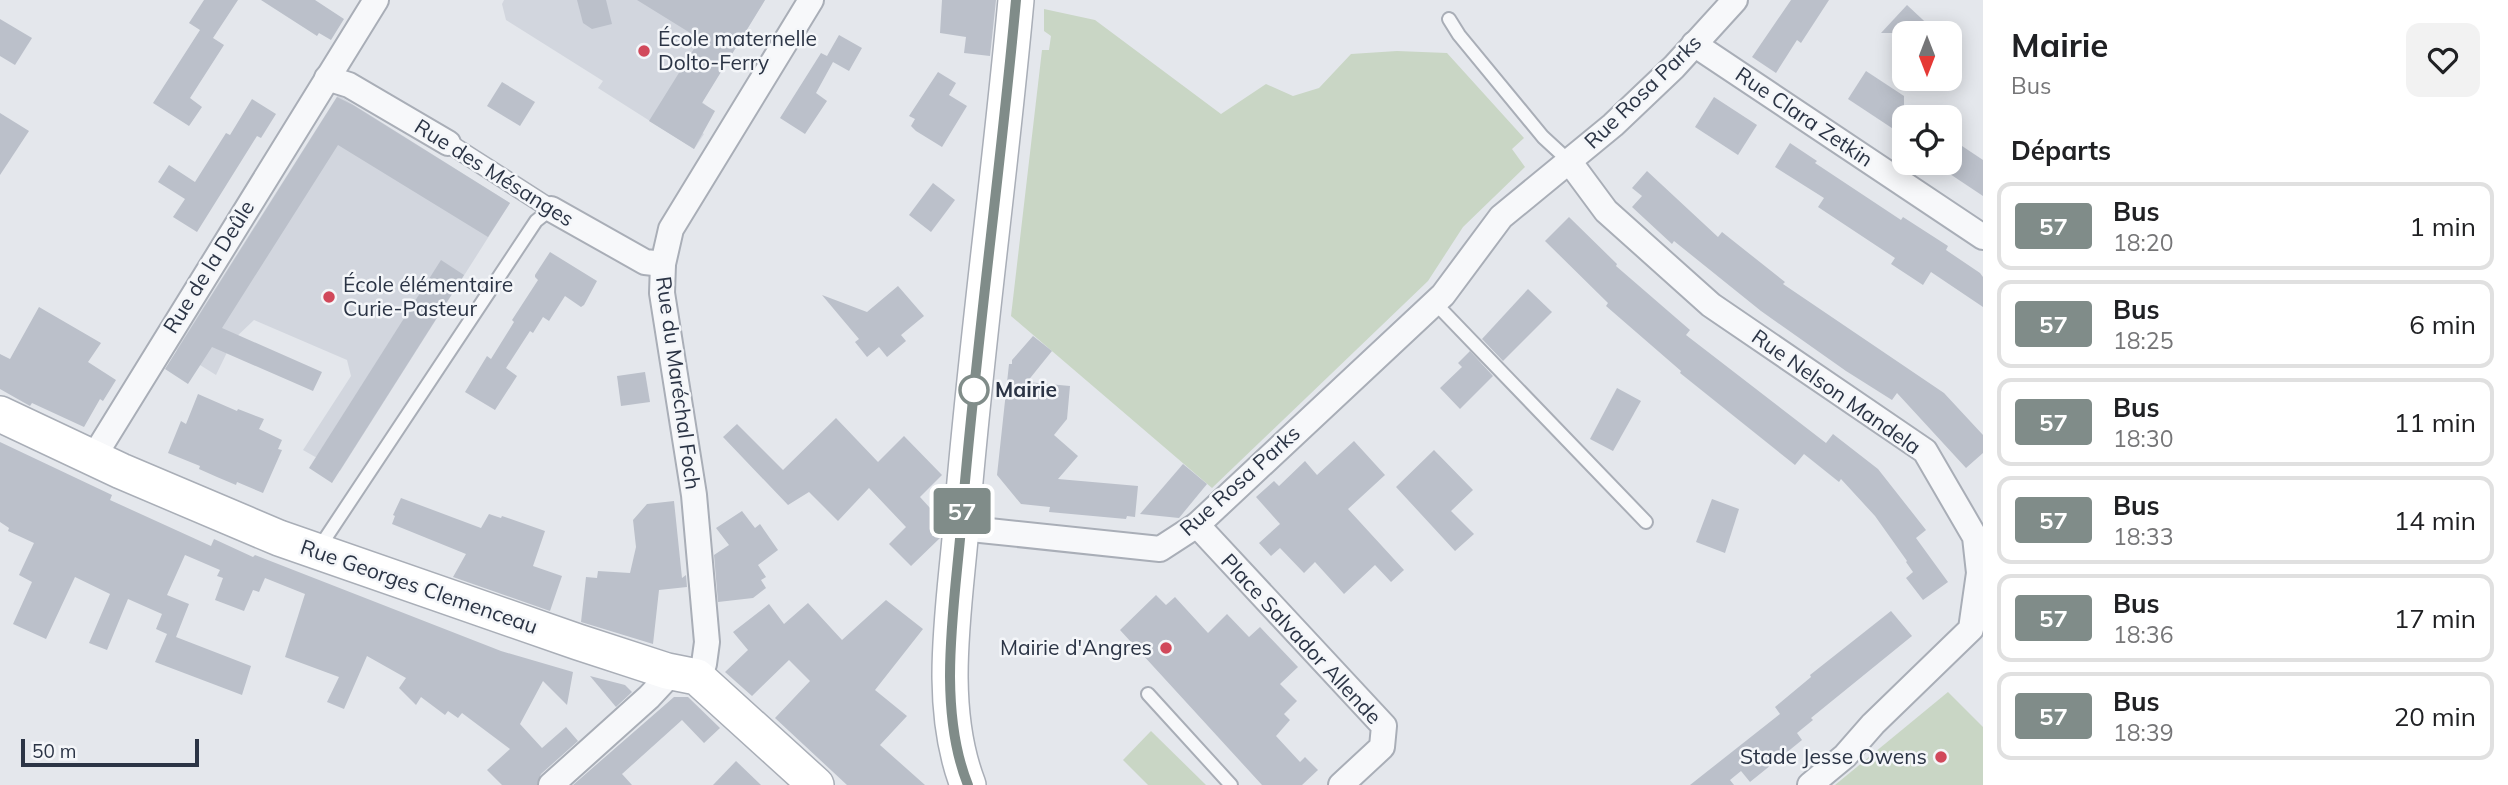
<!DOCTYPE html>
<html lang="fr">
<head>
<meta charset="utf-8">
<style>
	body { margin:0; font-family:Mulish,sans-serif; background:#f2f2f2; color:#202124; height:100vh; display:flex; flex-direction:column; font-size:26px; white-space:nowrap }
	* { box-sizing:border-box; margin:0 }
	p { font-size:23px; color:#757577 }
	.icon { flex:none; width:38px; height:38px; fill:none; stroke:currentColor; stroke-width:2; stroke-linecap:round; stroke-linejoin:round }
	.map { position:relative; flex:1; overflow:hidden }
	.details { display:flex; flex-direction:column; background:#fff; width:525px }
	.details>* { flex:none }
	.badge { padding:0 14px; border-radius:5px; font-size:24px; line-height:46px }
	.needle { width:46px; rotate:180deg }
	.tools { position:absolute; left:1892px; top:21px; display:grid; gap:14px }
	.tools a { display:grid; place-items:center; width:70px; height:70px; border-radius:14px; background:#fff; box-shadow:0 4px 18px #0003; font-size:35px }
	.scale { position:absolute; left:21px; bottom:18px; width:178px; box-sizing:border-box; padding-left:7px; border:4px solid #2b3445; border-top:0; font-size:19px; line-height:24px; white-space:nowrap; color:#2b3445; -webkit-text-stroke:5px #f4f6f9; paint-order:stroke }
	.map>.badge { position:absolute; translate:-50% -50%; box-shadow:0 0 0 4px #fff }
	h2 { padding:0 28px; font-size:26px; line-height:63px }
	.round { display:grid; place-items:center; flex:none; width:74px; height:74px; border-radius:14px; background:#f2f2f2 }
	.headline { display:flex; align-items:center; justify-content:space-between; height:119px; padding:0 28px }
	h1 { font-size:33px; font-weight:700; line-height:52px }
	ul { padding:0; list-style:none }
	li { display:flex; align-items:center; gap:21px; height:88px; margin:0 14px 10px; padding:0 14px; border:4px solid #e0e0e0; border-radius:14px }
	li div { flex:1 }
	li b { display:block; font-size:26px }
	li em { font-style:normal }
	li .badge { min-width:77px; font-weight:700; text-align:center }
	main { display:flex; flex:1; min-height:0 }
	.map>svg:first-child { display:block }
	.built { fill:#d2d6de }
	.green { fill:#c9d6c5 }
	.building { fill:#bbc0ca }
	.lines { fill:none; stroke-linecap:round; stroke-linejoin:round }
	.service-casing { stroke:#a9aeb7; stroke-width:16 }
	.pedestrian-casing { stroke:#a9aeb7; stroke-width:21 }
	.minor-casing { stroke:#a9aeb7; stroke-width:28 }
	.secondary-casing { stroke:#a9aeb7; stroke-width:38 }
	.service { stroke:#f7f8fa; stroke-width:12 }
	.pedestrian { stroke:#f7f8fa; stroke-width:18 }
	.minor { stroke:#f7f8fa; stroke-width:24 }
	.secondary { stroke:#fff; stroke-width:35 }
	.line-casing { stroke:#fff; stroke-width:16 }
	.line { stroke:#808c89; stroke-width:10 }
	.poi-dot { fill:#d1495b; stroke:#f4f6f9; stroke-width:2.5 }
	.stop-dot { fill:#fff; stroke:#808c89; stroke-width:3.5 }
	.labels { text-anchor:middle; stroke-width:5; stroke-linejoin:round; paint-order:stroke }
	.poi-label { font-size:21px; fill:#2b3445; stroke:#f4f6f9; text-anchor:start }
	.street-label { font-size:21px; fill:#2b3445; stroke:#f4f6f9 }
	.stop-label { font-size:21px; font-weight:bold; fill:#2b3445; stroke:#f4f6f9; text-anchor:start }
</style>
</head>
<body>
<main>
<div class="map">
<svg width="1983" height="785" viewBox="0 0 1983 785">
	<rect width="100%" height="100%" fill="#e4e7ec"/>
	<g class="built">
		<path d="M504,0H765L702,102L711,109L701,132L704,134L694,149L598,88L603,81L506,20L502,4Z"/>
		<path d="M338,95L510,203L340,471L303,450L351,376L347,360L254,320L233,340L216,375L176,350Z"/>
	</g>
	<g class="green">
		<path d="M1044,9L1095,20L1221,114L1266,84L1293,96L1319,88L1351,54L1397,51L1447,53L1524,138L1512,149L1525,167L1463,227L1428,281L1212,488L1011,316L1042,50H1049L1051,36L1044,31Z"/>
		<path d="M1948,692L1983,727V785H1835Z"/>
		<path d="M1151,731L1206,785H1148L1123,760Z"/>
	</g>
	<g class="building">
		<path d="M204,0H238L213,38L224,45L190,98L202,107L189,126L153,103L200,30L189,23Z"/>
		<path d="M261,0H315L344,19L331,40L319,33L317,36Z"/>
		<path d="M577,0H606L612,24L592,29L583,23Z"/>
		<path d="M637,0H765L702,103L715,111L694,149L649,121L700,39Z"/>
		<path d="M942,0H996L990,56L964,53L966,37L940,33Z"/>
		<path d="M1791,0H1829L1801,43L1797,40L1776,73L1752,57Z"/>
		<path d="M1907,5L1937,33H1881Z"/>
		<path d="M0,19L32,38L15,65L0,56Z"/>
		<path d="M839,35L862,48L849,71L833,62L816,93L827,101L805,134L780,118L821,53L827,56Z"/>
		<path d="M1866,71L1904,96V136L1848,99Z"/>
		<path d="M938,72L956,83L949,95L967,106L942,147L916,131L911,126L915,119L909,116Z"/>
		<path d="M502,82L535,102L520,126L487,106Z"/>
		<path d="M337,97L353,105L510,203L488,237L338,145L222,328L322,372L313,391L212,347L188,384L165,369Z"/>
		<path d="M1714,97L1757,125L1738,155L1695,127Z"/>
		<path d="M252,99L276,114L261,138L257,136L197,232L173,217L185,199L158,182L169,165L195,182L226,133L230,135Z"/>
		<path d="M0,113L29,131L0,175Z"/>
		<path d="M1950,138L1983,160V196L1950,174Z"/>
		<path d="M1790,143L1817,161L1815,163L1901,220L1903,217L1948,246L1946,250L1980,273L1983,277V307L1931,272L1923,285L1891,264L1895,258L1818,207L1824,198L1775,167Z"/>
		<path d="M1647,171L1718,237L1722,232L1785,282L1783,284L1944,393L1983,435V453L1966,468L1897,393L1892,400L1846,371L1761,311L1674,241L1672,244L1632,207L1642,196L1632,188Z"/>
		<path d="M933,183L955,200L931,232L909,215Z"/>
		<path d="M1569,217L1617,264L1616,266L1690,330L1686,335L1826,443L1833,434L1878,469L1926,530L1916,538L1948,582L1923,600L1906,578L1913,572L1906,562L1907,561L1875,516L1841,479L1839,482L1804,454L1795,465L1680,373L1681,371L1606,306L1608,303L1545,241Z"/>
		<path d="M550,252L597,281L584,305L581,307L565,296L549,321L543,317L533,333L530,331L506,368L517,376L495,410L465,392L487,356L491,359L514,322L512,320L538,280L535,277V275Z"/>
		<path d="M441,260L464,275L332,483L309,468Z"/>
		<path d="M898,286L924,316L901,335L906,341L887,357L879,347L867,357L855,342L859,339L822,295L867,312Z"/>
		<path d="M1528,289L1552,312L1503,361L1482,339Z"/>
		<path d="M39,307L101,343L88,362L116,380L103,401L100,399L84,427L32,403L30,406L0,389V354L10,359Z"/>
		<path d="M1033,336L1052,351L1027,382L1070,386L1067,419L1054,435L1078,456L1058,479L1138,486L1135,517L1127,516L1126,519L1049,512L1050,507L1021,504L997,475L1009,364H1012V360Z"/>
		<path d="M1470,351L1493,376L1460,409L1440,388L1462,367L1458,363Z"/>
		<path d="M645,372L650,402L621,406L617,376Z"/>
		<path d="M1617,388L1641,401L1613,451L1590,439Z"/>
		<path d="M198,394L237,411L238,409L264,419L259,429L282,440L278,449L282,450L263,493L237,482L236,485L217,477L199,469L200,466L168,453L181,421L186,424Z"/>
		<path d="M836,418L878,462L904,436L942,475L920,497L941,520L933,529L940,538L911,566L889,544L906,527L869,488L838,521L809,492L788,505L723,437L737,424L783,470Z"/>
		<path d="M1354,441L1385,475L1348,509L1404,570L1391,582L1375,565L1344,594L1315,562L1304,573L1280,548L1271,556L1259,543L1280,524L1256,497L1274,481L1279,486L1305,461L1317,475Z"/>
		<path d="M0,442L112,495L110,500L211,546L214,539L253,557L255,555L501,651L573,672L567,705L543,681L520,724L542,748L566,727L578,741L541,774L537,785H502L487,770L510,749L462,713L458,718L448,711L445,715L421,697L416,705L399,688L406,678L367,656L344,709L327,702L339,677L285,657L305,594L265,578L259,592L253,590L244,611L215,600L223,578L217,576L220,570L185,555L167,595L189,604L176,637L251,666L242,695L155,662L167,634L156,629L162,614L128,599L107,650L89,643L110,594L75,577L46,639L13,624L32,582L19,575L34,543L8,531L9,528L0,522Z"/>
		<path d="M1434,450L1473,490L1451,511L1474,534L1455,551L1396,487Z"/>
		<path d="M1183,464L1207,484L1179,518L1140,514Z"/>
		<path d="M401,498L481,528L489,514L501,518L502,516L545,531L533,566L562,576L550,611L453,577L466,554L392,524L395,516L393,515Z"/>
		<path d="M1712,499L1739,509L1725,553L1696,542Z"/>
		<path d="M674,501L682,578L686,575L687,587L659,590L653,644L581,622L586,577L597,578L598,571L630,573L636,547L633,520L647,504Z"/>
		<path d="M742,511L755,528L760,524L778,550L758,565L766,577L761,580L766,588L753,598L718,602L714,555L729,545L716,528Z"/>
		<path d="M1156,595L1166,605L1175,597L1208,633L1227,614L1249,637L1260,627L1298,667L1280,684L1297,701L1284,714L1290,720L1276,736L1300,762L1305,757L1318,770L1302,785H1262L1120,630Z"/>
		<path d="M886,600L923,629L875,690L907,716L880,745L925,785H847L775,718L810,681L789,660L752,696L725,672L748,650L733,632L769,604L784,624L808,603L842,640Z"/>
		<path d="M1891,611L1912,636L1811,718L1813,720L1797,733L1802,740L1750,782L1741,771L1730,780L1734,785H1690L1780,714L1775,707L1811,677L1810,675Z"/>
		<path d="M590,676L625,685L632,692L616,707Z"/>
		<path d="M674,697H688L720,728L704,743L682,720L622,774L632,785H573Z"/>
		<path d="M736,761L761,785H713Z"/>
	</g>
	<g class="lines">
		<defs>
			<g id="service">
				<path d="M1449,19L1459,35L1543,137L1569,161"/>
				<path d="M1435,303L1646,522"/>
				<path d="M319,548L536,221L551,209"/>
				<path d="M1148,694L1231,785"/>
			</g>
			<path id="pedestrian" d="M448,143L551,209"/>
			<g id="minor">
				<path d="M1694,44L1983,237"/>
				<path d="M327,78L349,85L448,143"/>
				<path d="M1569,161L1606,211L1711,305L1925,451L1975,537L1979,573L1971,629L1873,724L1845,756L1810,785"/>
				<path d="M551,209L645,262L663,264"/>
				<path d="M93,458L376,0"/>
				<path d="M1197,525L1384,726L1382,747L1341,785"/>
				<path d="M961,528L1160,549L1197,525L1443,295L1501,217L1613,125L1674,67L1735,0"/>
				<path d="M697,677L704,664L707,642L694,495L662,293L663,264L671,229L811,0"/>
				<path d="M551,785L649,697L663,682L667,671"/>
			</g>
			<g id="secondary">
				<path d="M0,414L121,471L279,538L578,642L667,671L697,677L816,785"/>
				<path d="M968,785C937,705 954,611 961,528C975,351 1000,176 1016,0"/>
			</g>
		</defs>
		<use href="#service" class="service-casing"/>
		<use href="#pedestrian" class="pedestrian-casing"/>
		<use href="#minor" class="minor-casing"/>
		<use href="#secondary" class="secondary-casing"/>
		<use href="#service" class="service"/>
		<use href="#pedestrian" class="pedestrian"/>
		<use href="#minor" class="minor"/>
		<use href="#secondary" class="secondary"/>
	</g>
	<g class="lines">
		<defs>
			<path id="line" d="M968,785C937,708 954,609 961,528C975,351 1000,176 1016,0"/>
		</defs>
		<use href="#line" class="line-casing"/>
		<use href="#line" class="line"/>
	</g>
	<g class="poi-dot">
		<circle cx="644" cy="51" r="7"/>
		<circle cx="329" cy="297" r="7"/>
		<circle cx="1166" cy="648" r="7"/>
		<circle cx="1941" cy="757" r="7"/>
	</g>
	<circle class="stop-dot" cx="974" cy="390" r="14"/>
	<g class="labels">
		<g class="poi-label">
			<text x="658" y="46">École maternelle<tspan x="658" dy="24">Dolto-Ferry</tspan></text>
			<text x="343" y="292">École élémentaire<tspan x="343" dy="24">Curie-Pasteur</tspan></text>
			<text x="1152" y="655" text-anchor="end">Mairie d'Angres</text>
			<text x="1927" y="764" text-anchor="end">Stade Jesse Owens</text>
		</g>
		<g class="street-label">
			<text transform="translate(1643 92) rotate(-44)" y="7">Rue Rosa Parks</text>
			<text transform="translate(1804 117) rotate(34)" y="7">Rue Clara Zetkin</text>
			<text transform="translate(494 173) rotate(32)" y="7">Rue des Mésanges</text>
			<text transform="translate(209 267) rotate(-58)" y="7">Rue de la Deûle</text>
			<text transform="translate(678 383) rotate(82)" y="7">Rue du Maréchal Foch</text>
			<text transform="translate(1836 392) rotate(35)" y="7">Rue Nelson Mandela</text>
			<text transform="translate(1240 481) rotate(-42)" y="7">Rue Rosa Parks</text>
			<text transform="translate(419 587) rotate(19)" y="7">Rue Georges Clemenceau</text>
			<text transform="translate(1301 639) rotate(47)" y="7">Place Salvador Allende</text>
		</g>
		<g class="stop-label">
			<text x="995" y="397">Mairie</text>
		</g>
	</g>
</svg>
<div class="tools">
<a><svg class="needle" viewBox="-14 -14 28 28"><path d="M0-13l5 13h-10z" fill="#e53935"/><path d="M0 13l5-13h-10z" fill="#757577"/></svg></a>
<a><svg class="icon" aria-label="locate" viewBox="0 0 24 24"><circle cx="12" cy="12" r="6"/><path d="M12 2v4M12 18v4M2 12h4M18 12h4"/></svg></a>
</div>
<div class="scale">50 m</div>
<b class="badge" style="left:962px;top:511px;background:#808c89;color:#fff">57</b>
</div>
<section class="details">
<div class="headline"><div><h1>Mairie</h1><p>Bus</p></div><a class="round"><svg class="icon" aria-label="heart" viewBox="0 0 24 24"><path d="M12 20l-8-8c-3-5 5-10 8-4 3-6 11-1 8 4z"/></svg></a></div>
<h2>Départs</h2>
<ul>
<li><span class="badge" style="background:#808c89;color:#fff">57</span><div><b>Bus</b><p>18:20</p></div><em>1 min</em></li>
<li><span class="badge" style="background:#808c89;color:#fff">57</span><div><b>Bus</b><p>18:25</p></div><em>6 min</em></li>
<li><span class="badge" style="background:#808c89;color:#fff">57</span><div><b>Bus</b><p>18:30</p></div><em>11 min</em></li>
<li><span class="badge" style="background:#808c89;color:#fff">57</span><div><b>Bus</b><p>18:33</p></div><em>14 min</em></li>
<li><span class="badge" style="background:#808c89;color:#fff">57</span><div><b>Bus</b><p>18:36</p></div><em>17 min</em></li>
<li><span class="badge" style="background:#808c89;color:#fff">57</span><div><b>Bus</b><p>18:39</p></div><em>20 min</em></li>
</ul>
</section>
</main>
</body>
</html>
